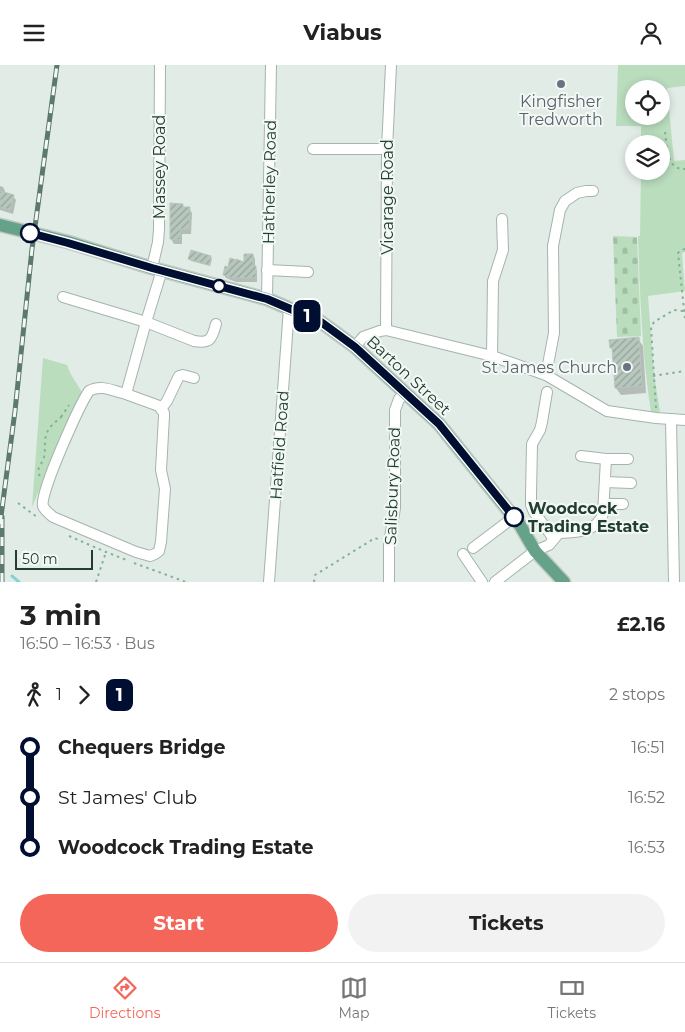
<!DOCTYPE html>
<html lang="en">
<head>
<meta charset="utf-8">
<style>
	body { margin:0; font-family:Montserrat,sans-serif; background:#f2f2f2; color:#222; height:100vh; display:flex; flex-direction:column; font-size:19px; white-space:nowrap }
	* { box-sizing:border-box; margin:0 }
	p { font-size:16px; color:#767676 }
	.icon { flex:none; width:28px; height:28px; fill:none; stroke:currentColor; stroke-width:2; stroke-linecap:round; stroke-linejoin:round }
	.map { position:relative; height:517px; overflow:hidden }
	.drawer { display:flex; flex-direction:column; background:#fff; flex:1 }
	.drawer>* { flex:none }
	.badge { padding:0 10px; border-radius:8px; font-size:18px; line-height:32px }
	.controls { position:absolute; left:625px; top:15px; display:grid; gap:10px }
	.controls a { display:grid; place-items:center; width:45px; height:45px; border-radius:50%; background:#fff; box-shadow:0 2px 8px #0003; font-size:25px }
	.scale { position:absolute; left:15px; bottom:12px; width:78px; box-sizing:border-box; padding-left:5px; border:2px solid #223d31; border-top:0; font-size:14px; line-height:18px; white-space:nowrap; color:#223d31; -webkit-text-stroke:4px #f2f9f4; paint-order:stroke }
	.map>.badge { position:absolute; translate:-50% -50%; box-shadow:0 0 0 2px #fff }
	.legs { display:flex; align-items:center; gap:8px; height:55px; padding:0 20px; font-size:16px }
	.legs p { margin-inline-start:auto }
	.overview { display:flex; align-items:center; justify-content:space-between; height:85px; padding:0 20px }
	h1 { font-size:28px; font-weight:700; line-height:38px }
	.primary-button { display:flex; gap:10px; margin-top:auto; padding:10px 20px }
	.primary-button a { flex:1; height:58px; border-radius:30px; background:#f36659; color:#fff; font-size:20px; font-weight:700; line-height:58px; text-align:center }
	.primary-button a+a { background:#f2f2f2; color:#222 }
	ul { padding:0 20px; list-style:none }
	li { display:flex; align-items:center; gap:18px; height:50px; font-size:19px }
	li i { display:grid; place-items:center; width:8px; height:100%; margin:0 6px; background:currentColor }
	li i::after { content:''; width:12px; height:12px; margin:-6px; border:4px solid; border-radius:50%; background:#fff }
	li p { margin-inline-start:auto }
	li:first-child i { background:linear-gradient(#0000 50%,currentColor 0) }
	li:last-child i { background:linear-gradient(currentColor 50%,#0000 0) }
	header { display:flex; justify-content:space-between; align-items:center; height:65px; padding:0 20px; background:#fff; font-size:22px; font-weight:700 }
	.dock { display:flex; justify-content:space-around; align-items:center; height:70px; border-top:1px solid #e0e0e0; background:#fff; font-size:14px; color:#767676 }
	.dock a { display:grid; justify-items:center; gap:2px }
	.dock .current { color:#f36659 }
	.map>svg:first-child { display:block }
	.cemetery { fill:url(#cemetery-stones) }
	.park { fill:#baddbe; fill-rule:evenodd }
	.shadow { fill:#0003 }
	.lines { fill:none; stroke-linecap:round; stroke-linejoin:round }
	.stream { stroke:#89d2d1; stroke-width:3 }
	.building { fill:url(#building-hatch); stroke:#b4c6bc }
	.minor-casing { stroke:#a5b4ac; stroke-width:12 }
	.major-casing { stroke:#c1c9c5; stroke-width:15 }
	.path { stroke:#82b09a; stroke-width:2; stroke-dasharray:2.5 4; stroke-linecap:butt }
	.minor { stroke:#fff; stroke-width:10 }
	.major { stroke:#66a289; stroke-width:12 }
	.rail-casing { stroke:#5c796c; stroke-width:5 }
	.rail { stroke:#f2f9f4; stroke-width:3; stroke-dasharray:9; stroke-linecap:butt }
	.line-1-casing { stroke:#fff; stroke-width:11 }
	.line-1 { stroke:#000e31; stroke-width:8 }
	.worship-dot { fill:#6b7280; stroke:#f2f9f4; stroke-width:2 }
	.stop-1-dot { fill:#fff; stroke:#000e31; stroke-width:2.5 }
	.labels { text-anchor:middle; stroke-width:4; stroke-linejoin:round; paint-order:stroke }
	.worship-label { font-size:16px; fill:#5b616d; stroke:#f2f9f4 }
	.street-label { font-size:16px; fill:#223d31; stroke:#f2f9f4 }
	.stop-label { font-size:16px; font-weight:bold; fill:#223d31; stroke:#f2f9f4; text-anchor:start }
</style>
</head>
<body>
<header><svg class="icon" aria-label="menu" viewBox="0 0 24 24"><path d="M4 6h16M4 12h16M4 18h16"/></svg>Viabus<svg class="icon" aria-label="person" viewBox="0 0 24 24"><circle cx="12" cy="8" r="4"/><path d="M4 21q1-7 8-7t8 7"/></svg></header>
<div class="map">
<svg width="685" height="517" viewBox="0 0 685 517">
	<defs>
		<pattern id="cemetery-stones" width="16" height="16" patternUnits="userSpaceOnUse" patternTransform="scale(1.25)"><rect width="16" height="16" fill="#baddbe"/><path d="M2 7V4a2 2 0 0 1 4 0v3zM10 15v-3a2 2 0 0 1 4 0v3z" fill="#a0bfa4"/></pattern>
		<pattern id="building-hatch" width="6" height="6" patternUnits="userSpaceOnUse" patternTransform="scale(1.25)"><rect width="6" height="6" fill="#b7c7be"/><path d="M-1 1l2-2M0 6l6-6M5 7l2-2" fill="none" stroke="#94a39b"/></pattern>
	</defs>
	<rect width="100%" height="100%" fill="#e2ece6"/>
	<path class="cemetery" d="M613,171L637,172L641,271L617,272Z"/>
	<g class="park">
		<path d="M618,0H685V21L667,23L674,96L685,95V187L682,188L685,226L648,231L654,309L660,347H651C642,289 640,230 638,171H640L641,106H661V79H641V61H616ZM634,24H661V51H634Z"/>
		<path d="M43,293L67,300C71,313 78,318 83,330L67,361L32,442Z"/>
	</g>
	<g class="shadow">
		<path d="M0,121L3,122L5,126V129L13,131L16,135L13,149L0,145Z"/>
		<path d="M182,140L184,143H189L192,148L191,169H182V179H174L171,174Z"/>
		<path d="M253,190L255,194V201L257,206V217H236L226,213L224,210L245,198Z"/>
		<path d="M211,192L212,194L210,201L191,196L190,194Z"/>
		<path d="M638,274L643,281L646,328L621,330L616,323L613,286L611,282Z"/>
	</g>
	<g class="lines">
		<path class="stream" d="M12,511L19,517"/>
	</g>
	<g class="building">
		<path d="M0,126L14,130L10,145L0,142Z"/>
		<path d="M170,138L183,139V142H190L189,164H180V175L170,174Z"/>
		<path d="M191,185L211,191L209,200L188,194Z"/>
		<path d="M244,189H253V201H256V213H233L223,210L225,201L228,202L230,193L236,195V194L244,197Z"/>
		<path d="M639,272L642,321L615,323L612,283H610L609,275Z"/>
	</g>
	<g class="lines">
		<defs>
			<g id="minor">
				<path d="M313,84H387"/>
				<path d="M152,203L158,177L159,164L160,0"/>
				<path d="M267,205L308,207"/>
				<path d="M63,232L146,257L194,276C210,279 212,274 216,259"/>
				<path d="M267,234L271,0"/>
				<path d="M386,265L387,84L391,0"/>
				<path d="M355,282L363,272L380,266L386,265L492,291L546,310L607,346L656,353L685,355"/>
				<path d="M492,291L493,216L503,185L502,154"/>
				<path d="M546,310L554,268L553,181L560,145L565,136L577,128L586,126H593"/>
				<path d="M547,327L542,357L540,365L532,379L531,430V440L534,447L554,474"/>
				<path d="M126,329C113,326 101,319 89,326C80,339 39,429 43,441C44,445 50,449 53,452L136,487L150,491L155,489L159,486L161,477L165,424L161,405L164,351V348L159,341L126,329L146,257L162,205"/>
				<path d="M161,344L167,336L179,311L183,310L194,313"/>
				<path d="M671,354L674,517"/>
				<path d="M581,391L606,394H628"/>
				<path d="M605,417L631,418"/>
				<path d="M604,439H623"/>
				<path d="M473,483L514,452"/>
				<path d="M463,489L482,517"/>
				<path d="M269,517L289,243"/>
				<path d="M389,517V478L395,443V345L399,334L405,328"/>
				<path d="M495,517L535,486L549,480L559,468C576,467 596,468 603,449L606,394"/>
			</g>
			<path id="major" d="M0,160L68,177L152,203L267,234L321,257L355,282L439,359L520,460L535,486L564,517"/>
		</defs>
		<use href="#minor" class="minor-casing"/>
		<use href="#major" class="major-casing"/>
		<g class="path">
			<path d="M665,67C667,81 666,105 685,104"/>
			<path d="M685,184L681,185L678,188L685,254"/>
			<path d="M653,311L685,306"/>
			<path d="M656,343L651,262L654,257L674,245L684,246"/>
			<path d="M61,352L69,340"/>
			<path d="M40,411C35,404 42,400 44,392C46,383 43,372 49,364C52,359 57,356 61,352L64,354"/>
			<path d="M18,438L37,452"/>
			<path d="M69,471L106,487L129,496"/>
			<path d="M134,498L186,517"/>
			<path d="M96,517L106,487"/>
			<path d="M314,517L315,510L375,473L380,475"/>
		</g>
		<use href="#minor" class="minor"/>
		<use href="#major" class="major"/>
		<defs>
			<g id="rail">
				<path d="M0,459L15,346L32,184L57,0"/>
				<path d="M2,517V452"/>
			</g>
		</defs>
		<use href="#rail" class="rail-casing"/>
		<use href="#rail" class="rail"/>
	</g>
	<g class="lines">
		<defs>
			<path id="line-1" d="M30,168L68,178L152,203L267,234L321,257L355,282L439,359L514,452"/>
		</defs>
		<use href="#line-1" class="line-1-casing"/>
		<use href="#line-1" class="line-1"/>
	</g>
	<g class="worship-dot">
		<circle cx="561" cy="19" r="5"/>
		<circle cx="627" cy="302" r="5"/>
	</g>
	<g class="stop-1-dot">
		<circle cx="30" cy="168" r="9"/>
		<circle cx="219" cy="221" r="6"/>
		<circle cx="514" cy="452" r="9"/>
	</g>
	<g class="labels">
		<g class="worship-label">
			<text x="561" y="42">Kingfisher<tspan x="561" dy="18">Tredworth</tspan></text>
			<text x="617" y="308" text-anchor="end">St James Church</text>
		</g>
		<g class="street-label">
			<text transform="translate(159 102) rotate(-90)" y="6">Massey Road</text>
			<text transform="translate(269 117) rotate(-89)" y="6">Hatherley Road</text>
			<text transform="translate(387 132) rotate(-90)" y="6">Vicarage Road</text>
			<text transform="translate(409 310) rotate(43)" y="6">Barton Street</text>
			<text transform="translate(279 380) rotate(-86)" y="6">Hatfield Road</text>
			<text transform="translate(392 421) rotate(-88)" y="6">Salisbury Road</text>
		</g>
		<g class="stop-label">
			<text x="528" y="449">Woodcock<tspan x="528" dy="18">Trading Estate</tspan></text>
		</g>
	</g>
</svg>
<div class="controls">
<a><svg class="icon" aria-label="locate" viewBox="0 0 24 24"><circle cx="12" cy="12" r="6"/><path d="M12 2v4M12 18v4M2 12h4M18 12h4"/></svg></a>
<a><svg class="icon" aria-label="layers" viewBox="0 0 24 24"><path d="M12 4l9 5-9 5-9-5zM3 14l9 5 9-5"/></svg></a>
</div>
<div class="scale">50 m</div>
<b class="badge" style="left:307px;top:251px;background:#000e31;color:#fff">1</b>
</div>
<section class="drawer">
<div class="overview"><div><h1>3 min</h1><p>16:50 – 16:53 · Bus</p></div><b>£2.16</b></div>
<div class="legs"><svg class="icon" aria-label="walk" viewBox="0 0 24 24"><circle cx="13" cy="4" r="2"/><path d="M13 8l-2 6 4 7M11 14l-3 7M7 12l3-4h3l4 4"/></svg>1<svg class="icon" aria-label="forward" viewBox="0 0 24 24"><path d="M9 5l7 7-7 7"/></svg><b class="badge" style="background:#000e31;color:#fff">1</b><p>2 stops</p></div>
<ul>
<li><i style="color:#000e31"></i><b>Chequers Bridge</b><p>16:51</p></li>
<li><i style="color:#000e31"></i><span>St James' Club</span><p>16:52</p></li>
<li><i style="color:#000e31"></i><b>Woodcock Trading Estate</b><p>16:53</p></li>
</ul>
<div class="primary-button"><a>Start</a><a>Tickets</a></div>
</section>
<nav class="dock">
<a class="current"><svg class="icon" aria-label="directions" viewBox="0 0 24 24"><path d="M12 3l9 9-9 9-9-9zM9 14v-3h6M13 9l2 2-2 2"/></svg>Directions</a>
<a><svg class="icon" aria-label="map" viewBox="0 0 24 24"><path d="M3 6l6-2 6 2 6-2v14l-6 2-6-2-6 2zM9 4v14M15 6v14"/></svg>Map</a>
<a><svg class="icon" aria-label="tickets" viewBox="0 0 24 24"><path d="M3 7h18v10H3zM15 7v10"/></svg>Tickets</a>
</nav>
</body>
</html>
